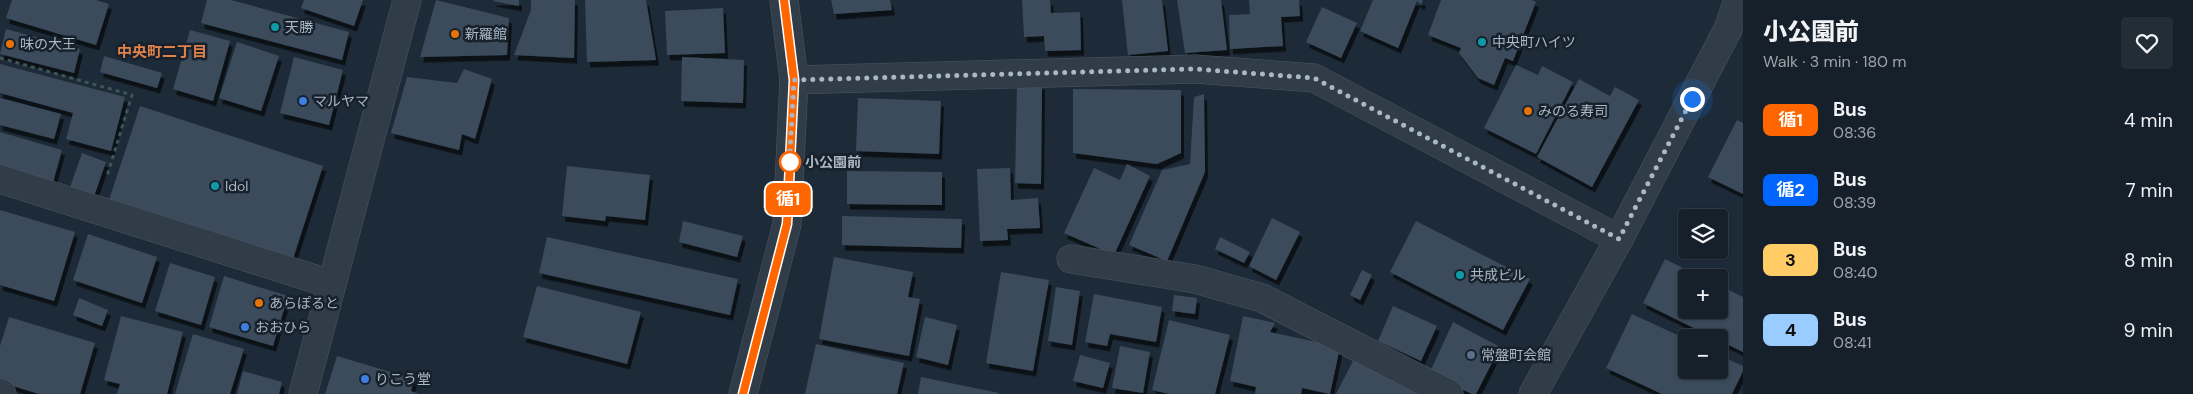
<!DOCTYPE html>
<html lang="en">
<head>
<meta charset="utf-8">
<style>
	body { margin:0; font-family:"DM Sans","Noto Sans JP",sans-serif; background:#232d36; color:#f1f3f6; height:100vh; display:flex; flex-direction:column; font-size:19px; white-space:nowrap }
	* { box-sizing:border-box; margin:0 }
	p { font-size:16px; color:#9ea3a8 }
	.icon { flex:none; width:28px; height:28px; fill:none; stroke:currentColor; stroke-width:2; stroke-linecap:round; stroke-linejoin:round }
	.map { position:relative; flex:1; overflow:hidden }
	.side { display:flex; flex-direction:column; background:#16202a; width:450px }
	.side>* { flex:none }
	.badge { padding:0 10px; border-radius:8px; font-size:18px; line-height:32px }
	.fabs { position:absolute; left:1678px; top:209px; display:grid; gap:10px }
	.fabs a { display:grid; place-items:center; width:50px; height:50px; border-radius:5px; background:#16202a; box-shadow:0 1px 4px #0004,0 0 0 1px #353e47; font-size:25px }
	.you { position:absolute; width:25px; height:25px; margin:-12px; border:4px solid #fff; border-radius:50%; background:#1a73e8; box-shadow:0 0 0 8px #1a73e833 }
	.map>.badge { position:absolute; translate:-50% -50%; box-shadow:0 0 0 2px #fff }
	.round { display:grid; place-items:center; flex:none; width:52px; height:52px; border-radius:5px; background:#232d36 }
	.overview { display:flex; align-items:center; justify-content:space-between; height:85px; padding:0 20px }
	h1 { font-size:24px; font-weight:800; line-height:38px }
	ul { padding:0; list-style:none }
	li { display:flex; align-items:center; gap:15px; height:70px; padding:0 20px }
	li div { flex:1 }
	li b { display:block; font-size:19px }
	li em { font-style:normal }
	li .badge { min-width:55px; font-weight:700; text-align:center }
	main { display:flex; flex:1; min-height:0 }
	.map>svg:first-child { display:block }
	.building { fill:#3a4b5b; filter:url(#shadow) }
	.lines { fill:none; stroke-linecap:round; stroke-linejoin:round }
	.minor-casing { stroke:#4b5763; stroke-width:29 }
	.tertiary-casing { stroke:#4b5763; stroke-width:29 }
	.path { stroke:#3c5556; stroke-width:3; stroke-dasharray:4 4; stroke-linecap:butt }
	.minor { stroke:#303c48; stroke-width:28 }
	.tertiary { stroke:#303c48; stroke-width:28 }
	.line-casing { stroke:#fff; stroke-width:11 }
	.line { stroke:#f60; stroke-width:8 }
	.walk { stroke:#aab7c6; stroke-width:5; stroke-dasharray:0 9 }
	.culture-dot { fill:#0f9aa8; stroke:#16212c; stroke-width:2 }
	.food-dot { fill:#e8710a; stroke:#16212c; stroke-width:2 }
	.shop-dot { fill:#3f7fe0; stroke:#16212c; stroke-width:2 }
	.stop-dot { fill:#fff; stroke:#f60; stroke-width:2.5 }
	.service-dot { fill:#5c6f8a; stroke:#16212c; stroke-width:2 }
	.labels { text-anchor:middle; stroke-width:5; stroke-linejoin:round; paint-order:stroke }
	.poi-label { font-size:14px; fill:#aab7c6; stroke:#16212c; text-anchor:start }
	.stop-label { font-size:14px; font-weight:bold; fill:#aab7c6; stroke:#16212c; text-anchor:start }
	.neighbourhood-label { font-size:15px; font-weight:bold; fill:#de814c; stroke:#16212c }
</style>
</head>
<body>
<main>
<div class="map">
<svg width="1743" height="394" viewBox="0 0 1743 394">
	<defs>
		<filter id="shadow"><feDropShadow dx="3" dy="5.5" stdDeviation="0" flood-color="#0009"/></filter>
	</defs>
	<rect width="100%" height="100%" fill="#1d2a38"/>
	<g class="building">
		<path d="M12,0H96L109,4L96,45L6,18Z"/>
		<path d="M207,0H231L349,32L342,60L201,23Z"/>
		<path d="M304,0H363L354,26L301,8Z"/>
		<path d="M436,0L509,18L507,55L420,57Z"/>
		<path d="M494,0H519V6L493,1Z"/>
		<path d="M531,0H575L574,58L514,55L531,10Z"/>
		<path d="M585,0H646L656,60L587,62Z"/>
		<path d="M831,0H890L892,10L834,14Z"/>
		<path d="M1022,0H1050L1051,13L1080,12L1081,50L1045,51L1044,36L1024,37Z"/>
		<path d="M1122,0H1162L1168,51L1128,55Z"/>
		<path d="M1177,0H1221L1227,50L1185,53Z"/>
		<path d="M1249,0H1299L1300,16L1281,17L1283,46L1230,49L1229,15L1250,14Z"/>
		<path d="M1373,0H1423L1421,5L1417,1L1398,48L1360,31Z"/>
		<path d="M1441,0H1532L1536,2L1513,61L1505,58L1494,85L1478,78L1459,53L1461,48L1428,35Z"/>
		<path d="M1322,7L1357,23L1341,58L1306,42Z"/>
		<path d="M723,8L725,53L667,55L665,11Z"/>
		<path d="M6,29L80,49L74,73L0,54Z"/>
		<path d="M190,30L230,41L213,101L173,89Z"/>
		<path d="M237,42L279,56L261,111L219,98Z"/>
		<path d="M104,56L162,73L157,88L100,72Z"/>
		<path d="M294,57L343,70L329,125L280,113Z"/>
		<path d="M682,57L744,60L743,103L681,101Z"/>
		<path d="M0,64L125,97L111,151L66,139L73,113L0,93Z"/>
		<path d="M1516,65L1538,75L1542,66L1573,82L1536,154L1484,128Z"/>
		<path d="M464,69L492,79L475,139L462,134L459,150L391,133L407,77L457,83Z"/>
		<path d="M1579,79L1610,96L1615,87L1639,100L1592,187L1537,157Z"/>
		<path d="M1017,83L1042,84L1041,184L1015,183Z"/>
		<path d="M1073,89L1181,90V153L1157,164L1073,153Z"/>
		<path d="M1204,94L1205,172L1167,261L1129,245L1162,170L1190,164L1194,97Z"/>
		<path d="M0,98L61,114L54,139L0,125Z"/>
		<path d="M858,98L941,101L939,154L856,151Z"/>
		<path d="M140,106L323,166L291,265L107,206Z"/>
		<path d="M1737,120L1743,123V194L1708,177Z"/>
		<path d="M0,132L62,150L52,186L0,171Z"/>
		<path d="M82,153L106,162L92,202L68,193Z"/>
		<path d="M1127,164L1150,176L1114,255L1064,233L1094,168L1120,180Z"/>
		<path d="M567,166L650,175L645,220L606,216L605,221L562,216Z"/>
		<path d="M1010,168L1011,200L1038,198L1040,228L1007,229L1008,240L980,241L977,169Z"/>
		<path d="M847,171L942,172V205L847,204Z"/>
		<path d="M0,210L75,232L54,301L0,285Z"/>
		<path d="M842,216L962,219L961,248L842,245Z"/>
		<path d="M1272,218L1300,232L1276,280L1249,266Z"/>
		<path d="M683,221L743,236L737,257L679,242Z"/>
		<path d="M1416,221L1530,279L1503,330L1390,272Z"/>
		<path d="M88,234L157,257L142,303L73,280Z"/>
		<path d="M547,237L738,279L730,315L539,273Z"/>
		<path d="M1220,237L1250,252L1244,263L1215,249Z"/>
		<path d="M834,257L913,272L908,297L920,299L909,356L819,339Z"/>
		<path d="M1665,259L1703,278H1686V310H1719V285L1743,297V352L1719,340V338H1714L1643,303Z"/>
		<path d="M170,263L215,277L201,325L155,311Z"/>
		<path d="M1362,270L1372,275L1360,300L1350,295Z"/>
		<path d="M1001,272L1049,280L1033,371L986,363Z"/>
		<path d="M224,276L288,296L273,346L209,327Z"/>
		<path d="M537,286L641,312L627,364L523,337Z"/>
		<path d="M1056,287L1080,291L1072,345L1048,341Z"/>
		<path d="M1094,294L1162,307L1156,342L1110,334L1107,346L1085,342Z"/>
		<path d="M1174,295L1197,298L1195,314L1172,311Z"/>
		<path d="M79,298L108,310L102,326L73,315Z"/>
		<path d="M1393,306L1437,326L1421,361L1378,341Z"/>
		<path d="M1632,314L1686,339V370H1719V355L1743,366V371L1732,394H1662L1606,368Z"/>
		<path d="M121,316L183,332L167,394H117L120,384L104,380Z"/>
		<path d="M1243,316L1275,323L1270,332L1340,347L1330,394L1302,388L1301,394H1255L1256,387L1230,381Z"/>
		<path d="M9,317L95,343L80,394H39L0,382V346Z"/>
		<path d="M925,317L957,325L948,365L916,357Z"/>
		<path d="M1169,320L1230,335L1215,394H1169L1152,390Z"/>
		<path d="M1453,322L1500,347L1476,394H1472L1429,374Z"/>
		<path d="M193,334L244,349L230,394H175Z"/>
		<path d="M816,344L904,363L897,394H805Z"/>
		<path d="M1120,346L1150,352L1143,393L1112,388Z"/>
		<path d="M1080,355L1110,363L1103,388L1073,381Z"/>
		<path d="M337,356L414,379L411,391L419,394H325Z"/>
		<path d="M1355,357L1428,394H1336Z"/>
		<path d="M243,371L282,382L279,394H237Z"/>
		<path d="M921,377L999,393V394H918Z"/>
	</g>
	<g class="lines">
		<defs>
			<g id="minor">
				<path d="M794,80L1195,69L1314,78L1619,239"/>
				<path d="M0,179L331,284"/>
				<path d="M1071,259L1195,279L1262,298L1449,394"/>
				<path d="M0,393L2,394"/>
				<path d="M303,394L407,0"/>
				<path d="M1533,394L1619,239L1728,29L1738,0"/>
			</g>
			<path id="tertiary" d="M743,394L787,224L794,80L784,0"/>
		</defs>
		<use href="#minor" class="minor-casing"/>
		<use href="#tertiary" class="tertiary-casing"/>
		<path class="path" d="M0,58L132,95L107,176"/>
		<use href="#minor" class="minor"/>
		<use href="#tertiary" class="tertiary"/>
	</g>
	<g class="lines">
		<defs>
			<path id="line" d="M743,394L787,224L794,80L784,0"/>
		</defs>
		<use href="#line" class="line-casing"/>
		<use href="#line" class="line"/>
		<path class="walk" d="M790,162L789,170L794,80L1195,69L1314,78L1619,239L1692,99"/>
	</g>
	<g class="culture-dot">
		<circle cx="275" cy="27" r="5"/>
		<circle cx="1482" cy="42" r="5"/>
		<circle cx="215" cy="186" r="5"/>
		<circle cx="1460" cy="275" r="5"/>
	</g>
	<g class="food-dot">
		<circle cx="455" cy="34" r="5"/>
		<circle cx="10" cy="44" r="5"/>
		<circle cx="1528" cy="111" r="5"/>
		<circle cx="259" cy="303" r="5"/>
	</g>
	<g class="shop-dot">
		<circle cx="303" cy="101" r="5"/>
		<circle cx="245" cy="327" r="5"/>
		<circle cx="365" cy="379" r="5"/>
	</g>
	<circle class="stop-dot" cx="790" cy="162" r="10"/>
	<circle class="service-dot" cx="1471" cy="355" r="5"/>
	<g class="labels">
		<g class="poi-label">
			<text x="285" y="32">天勝</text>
			<text x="465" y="39">新羅館</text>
			<text x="1492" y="47">中央町ハイツ</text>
			<text x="20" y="49">味の大王</text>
			<text x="313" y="106">マルヤマ</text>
			<text x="1538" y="116">みのる寿司</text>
			<text x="225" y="191">Idol</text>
			<text x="1470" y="280">共成ビル</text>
			<text x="269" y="308">あらぽると</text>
			<text x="255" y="332">おおひら</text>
			<text x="1481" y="360">常盤町会館</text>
			<text x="375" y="384">りこう堂</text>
		</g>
		<g class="stop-label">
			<text x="805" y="167">小公園前</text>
		</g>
		<g class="neighbourhood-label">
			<text x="162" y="57">中央町二丁目</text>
		</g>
	</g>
</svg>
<div class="fabs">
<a><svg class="icon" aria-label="layers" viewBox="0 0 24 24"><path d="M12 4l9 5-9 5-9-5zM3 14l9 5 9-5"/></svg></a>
<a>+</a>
<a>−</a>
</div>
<div class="you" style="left:1692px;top:99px"></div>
<b class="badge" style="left:788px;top:199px;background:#f60;color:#fff">循1</b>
</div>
<section class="side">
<div class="overview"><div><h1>小公園前</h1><p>Walk · 3 min · 180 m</p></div><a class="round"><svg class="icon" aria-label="heart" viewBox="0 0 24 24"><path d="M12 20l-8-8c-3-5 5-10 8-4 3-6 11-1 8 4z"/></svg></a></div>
<ul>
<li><span class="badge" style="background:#f60;color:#fff">循1</span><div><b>Bus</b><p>08:36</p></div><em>4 min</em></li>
<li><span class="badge" style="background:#06f;color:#fff">循2</span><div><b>Bus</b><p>08:39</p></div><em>7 min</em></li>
<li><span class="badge" style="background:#fc6;color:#111">3</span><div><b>Bus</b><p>08:40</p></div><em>8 min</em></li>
<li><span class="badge" style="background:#9cf;color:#111">4</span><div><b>Bus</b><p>08:41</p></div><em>9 min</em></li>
</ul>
</section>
</main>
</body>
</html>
